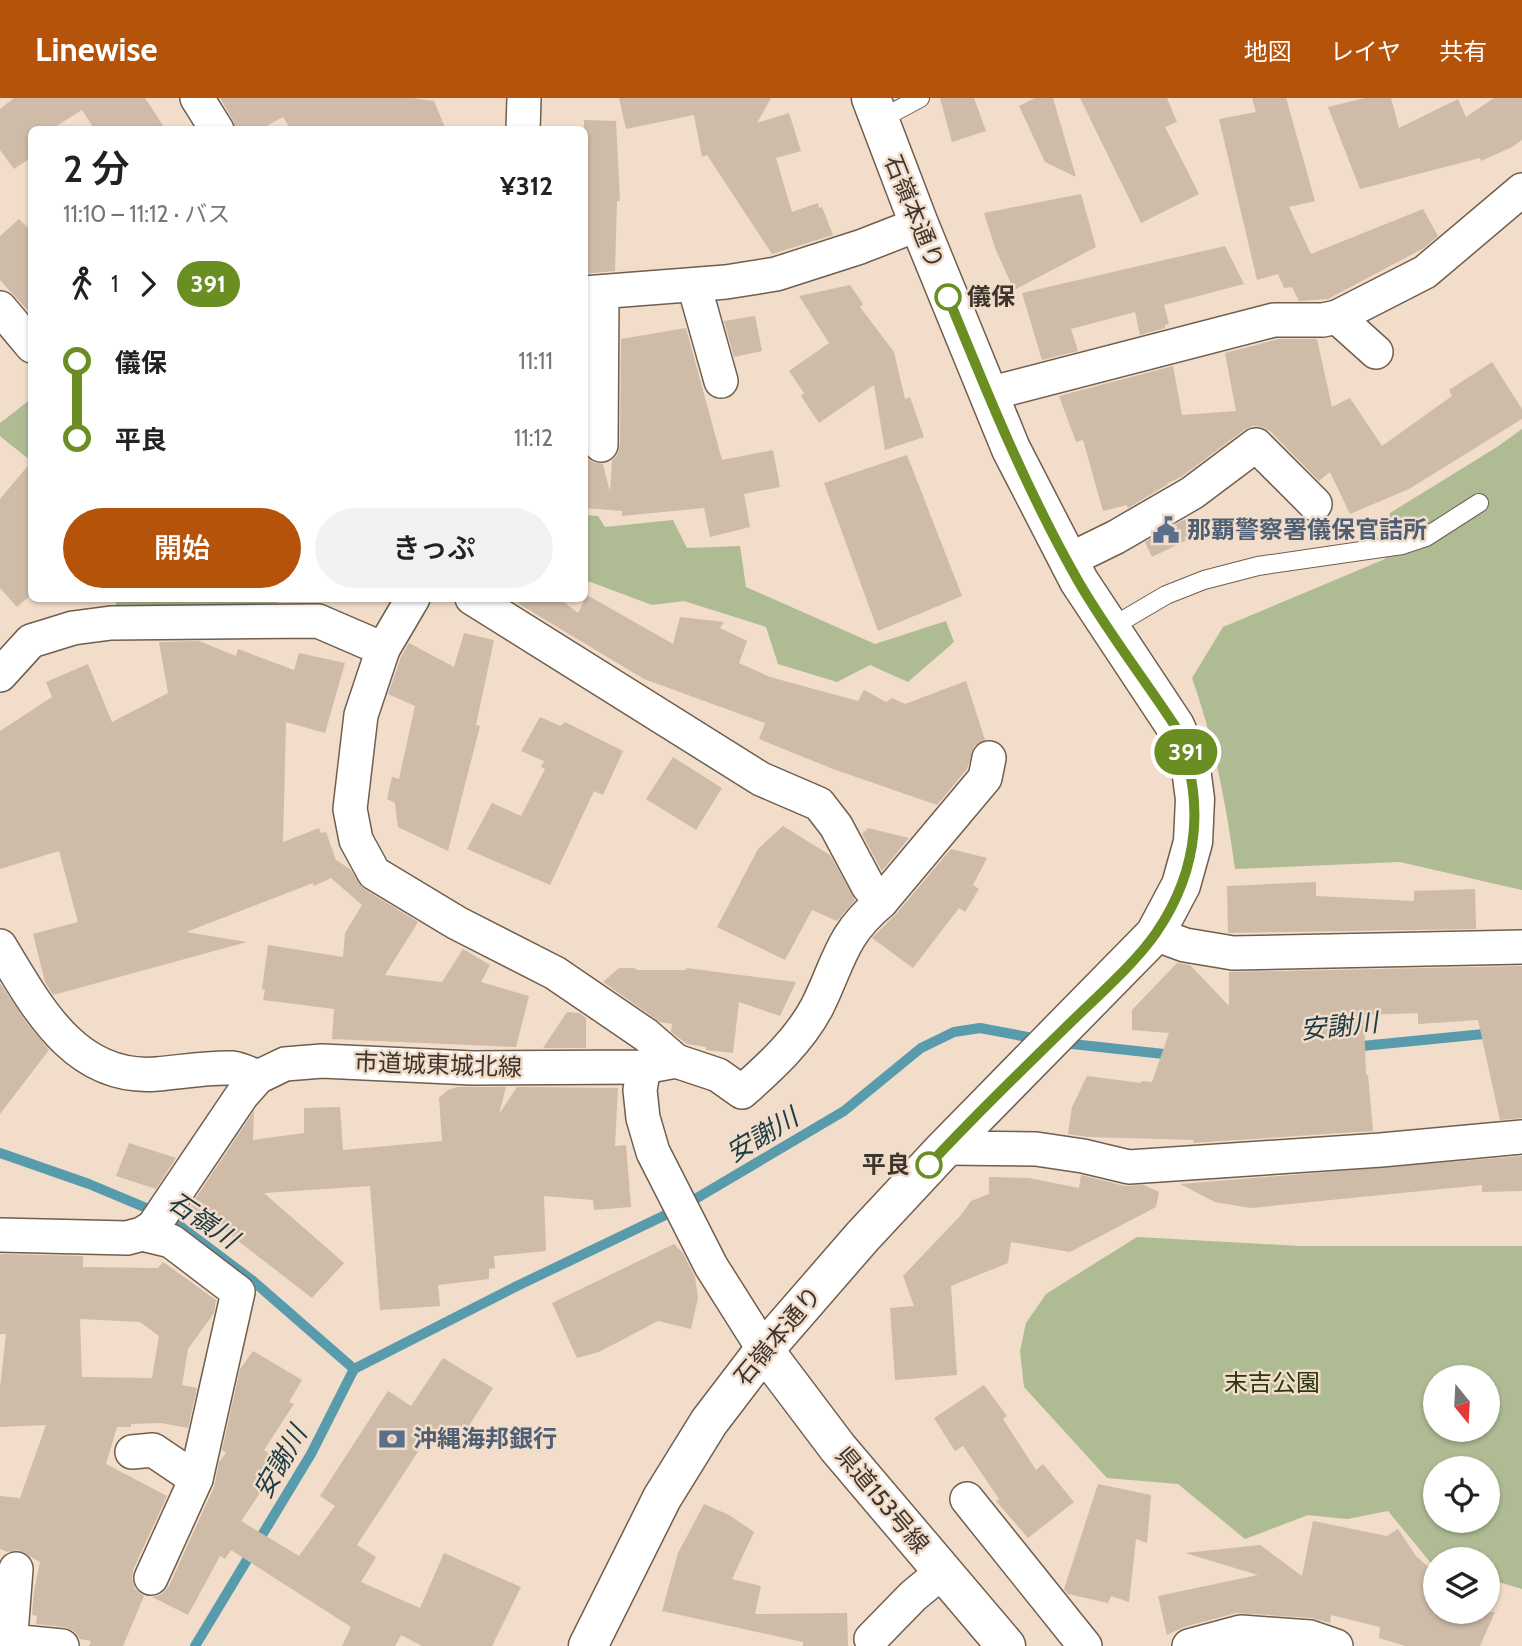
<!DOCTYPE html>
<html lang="ja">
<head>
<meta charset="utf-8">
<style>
	body { margin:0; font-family:Cabin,"Noto Sans JP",sans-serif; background:#f2f2f2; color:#222; height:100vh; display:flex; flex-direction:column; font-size:26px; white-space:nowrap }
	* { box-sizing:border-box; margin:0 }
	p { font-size:23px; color:#767676 }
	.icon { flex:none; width:38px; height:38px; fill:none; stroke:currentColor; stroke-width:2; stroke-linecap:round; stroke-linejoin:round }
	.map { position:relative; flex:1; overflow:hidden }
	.side { position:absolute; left:28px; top:28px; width:560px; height:476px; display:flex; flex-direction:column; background:#fff; border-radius:10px; box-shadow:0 2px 5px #0004 }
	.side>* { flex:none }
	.badge { padding:0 14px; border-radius:23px; font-size:24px; line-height:46px }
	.needle { width:46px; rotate:162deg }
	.controls { position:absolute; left:1423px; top:1267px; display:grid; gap:14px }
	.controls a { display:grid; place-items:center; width:77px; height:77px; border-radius:50%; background:#fff; box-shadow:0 2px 5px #0004; font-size:35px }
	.map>.badge { position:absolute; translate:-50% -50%; box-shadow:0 0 0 4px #fff }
	.legs { display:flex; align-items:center; gap:10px; height:77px; padding:0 35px; font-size:23px }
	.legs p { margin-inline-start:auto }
	.headline { display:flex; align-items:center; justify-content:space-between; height:119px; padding:0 35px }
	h1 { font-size:38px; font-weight:600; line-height:52px }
	.action { display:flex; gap:14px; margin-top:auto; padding:14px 35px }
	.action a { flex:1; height:80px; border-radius:42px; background:#b45309; color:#fff; font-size:28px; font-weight:600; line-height:80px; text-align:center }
	.action a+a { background:#f2f2f2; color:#222 }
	ul { padding:0 35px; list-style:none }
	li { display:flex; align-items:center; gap:24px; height:77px; font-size:26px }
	li i { display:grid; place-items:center; width:10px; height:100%; margin:0 9px; background:currentColor }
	li i::after { content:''; width:18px; height:18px; margin:-9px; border:5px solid; border-radius:50%; background:#fff }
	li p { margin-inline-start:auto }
	li:first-child i { background:linear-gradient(#0000 50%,currentColor 0) }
	li:last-child i { background:linear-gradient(currentColor 50%,#0000 0) }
	header { display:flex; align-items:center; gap:42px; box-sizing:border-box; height:98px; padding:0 35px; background:#b45309; color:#fff }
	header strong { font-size:33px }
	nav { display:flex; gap:38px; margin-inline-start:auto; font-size:24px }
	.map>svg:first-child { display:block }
	.green { fill:#aebb93; fill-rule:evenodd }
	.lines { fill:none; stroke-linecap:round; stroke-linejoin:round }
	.stream { stroke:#579bad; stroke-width:10 }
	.building { fill:#cebba8; fill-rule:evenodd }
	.lane-casing { stroke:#705e4e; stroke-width:20 }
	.street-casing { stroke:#705e4e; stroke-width:36 }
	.secondary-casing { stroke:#705e4e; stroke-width:41 }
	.lane { stroke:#fff; stroke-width:18 }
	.street { stroke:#fff; stroke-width:33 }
	.secondary { stroke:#fff; stroke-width:38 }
	.line-1-casing { stroke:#fff; stroke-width:16 }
	.line-1 { stroke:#6b8e23; stroke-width:10 }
	.stop-1-dot { fill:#fff; stroke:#6b8e23; stroke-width:3.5 }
	.labels { text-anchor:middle; stroke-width:5; stroke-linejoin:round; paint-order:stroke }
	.street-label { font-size:24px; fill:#3d352e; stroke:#f1ddc9 }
	.stop-label { font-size:24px; font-weight:bold; fill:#3d352e; stroke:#f1ddc9; text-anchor:start }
	.service-label { font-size:24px; font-weight:bold; fill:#4e5e75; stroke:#f1ddc9; text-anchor:start }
	.park-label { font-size:24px; fill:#2b360e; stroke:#f1ddc9 }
	.water-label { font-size:26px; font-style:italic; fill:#1a3b44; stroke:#f1ddc9 }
</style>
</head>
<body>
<header>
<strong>Linewise</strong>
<nav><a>地図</a><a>レイヤ</a><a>共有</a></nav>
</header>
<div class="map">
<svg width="1522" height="1548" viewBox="0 0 1522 1548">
	<rect width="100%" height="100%" fill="#f1ddc9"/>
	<g class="green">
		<path d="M31,301V363L0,338V325Z"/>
		<path d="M1522,331V792L1400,764L1235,771C1226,705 1214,642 1192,580L1223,529L1385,461L1390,415L1497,349Z"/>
		<path d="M585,417L598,418L605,429L673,422L687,450L740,448L746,489L875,546L946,523L954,544L908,584L870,567L837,584L778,566L766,529L684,503L652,507L585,482Z"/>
		<path d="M115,501H279L277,505L117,510Z"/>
		<path d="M1137,1139L1300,1148H1522V1491L1488,1481V1461H1435V1470L1388,1413L1347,1421L1308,1417L1245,1441L1178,1386L1107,1380L1024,1289L1020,1253L1026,1225L1046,1196ZM1435,1279H1488V1332H1435ZM1488,1370V1423H1435V1370Z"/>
	</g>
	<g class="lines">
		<g class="stream">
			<path d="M1063,945L1173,957"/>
			<path d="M1352,949L1494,935"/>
			<path d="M0,1055L89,1086L168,1119L253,1183L354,1271"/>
			<path d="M195,1548L311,1356L354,1271L517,1188L680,1110L844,1013L921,950L954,934L980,930L1038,941"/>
		</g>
	</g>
	<g class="building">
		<path d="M14,0H145L166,32H95L82,12L50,32H32V59L14,71L0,52V11Z"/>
		<path d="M220,0H412L434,3L446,32H291L283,19L259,32H236L233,22Z"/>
		<path d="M619,0H771L757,25L789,15L801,53L776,60L792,114L818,105L819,110L822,109L833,137L772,156L707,57L702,59L694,17L626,31Z"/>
		<path d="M940,0H974L986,33L952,44Z"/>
		<path d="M1035,0H1053L1076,79L1045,64L1019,8Z"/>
		<path d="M1080,0H1167L1177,24L1165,29L1199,96L1141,125Z"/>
		<path d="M1252,0H1286L1315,103L1289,109L1311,156L1423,111L1438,138L1424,150L1328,201L1299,203L1292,189L1284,190L1278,176L1257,182L1219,21L1256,14Z"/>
		<path d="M1365,0H1391L1399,30L1458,1L1466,19L1494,0H1522V42L1512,49L1481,63L1480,60L1360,91L1328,9Z"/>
		<path d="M584,22L616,23L620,103H617L615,173L584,176Z"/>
		<path d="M1081,96L1096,149L1014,192L995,150L984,115Z"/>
		<path d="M19,121L32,134V217L0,182V138Z"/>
		<path d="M1225,148L1244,186L1164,207L1169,226L1165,227V230L1140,237L1135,214L1071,231L1078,253L1042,262L1022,195Z"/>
		<path d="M850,187L863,206L860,209L894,254L905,301L910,299L924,339L885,352L874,287L819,325L801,298L804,295L789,273L829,245L799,198Z"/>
		<path d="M755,218L762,253L734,259L724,223Z"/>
		<path d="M686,230L722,362L773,352L780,389L744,396L750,429L710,439L704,410L622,418V413L584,410V357L592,364L603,366L610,394L612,363L618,356L620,347L621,241Z"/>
		<path d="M1279,241H1317L1332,309L1350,300L1382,348L1452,298L1449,292L1492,264L1522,311V321L1409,391L1350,416L1330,374L1319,383L1270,333L1262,329L1253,328L1244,332L1181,379L1168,385V386L1128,410L1127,407L1103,413L1083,342L1076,344L1059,298L1173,268L1182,317L1236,313L1225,255Z"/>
		<path d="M907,357L962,498L878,533L824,385Z"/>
		<path d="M32,363V496L17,509L0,490V401Z"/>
		<path d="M1185,421L1193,439L1152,459L1145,444Z"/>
		<path d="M587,497L673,546L680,519L724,524L720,530L747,543L739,565L770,579L858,603L864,592L886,604L892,600L905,606L966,583L985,642L974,648L967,671L937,707L833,671L759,641L765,625L644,581L509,500H559L578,515Z"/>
		<path d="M464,535L494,542L476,627L480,628L448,753L398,729L395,705L387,701L392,679L399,681L415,608L388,596L401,559L409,545L454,569Z"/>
		<path d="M199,543L236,558L238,551L294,572L299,555L345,565L325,635L286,624L283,744L319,730L321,735L326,734L336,762L350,771L364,791L418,824L385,877L442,884L463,851L490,867L481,884L529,898L516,949L332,941L334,911L263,902L265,892L262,891L268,847L343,859L345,835L362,807L331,780L314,788L313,785L186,834L247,844L53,897L45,884L33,836L78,824L59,753L0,771V633L52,599L46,584L88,566L112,624L168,595L159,544Z"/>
		<path d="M540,619L560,628L565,624L623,653L603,697L594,693L550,787L467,751L492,705L521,718L545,671L541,669L544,663L521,653Z"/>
		<path d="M673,659L722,690L696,732L646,701Z"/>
		<path d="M783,728L830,757L855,802L837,823L812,812L785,862L717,829L758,751Z"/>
		<path d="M868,730L909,740L882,773L862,736Z"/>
		<path d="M951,751L987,760L973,787L979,791L965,814L959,810L913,870L872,840L896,816Z"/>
		<path d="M1316,784V798L1414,803V793L1475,791L1476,831L1228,835L1227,788Z"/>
		<path d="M1177,865L1190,867L1229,908V874L1522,868V1020L1500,1022L1478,922L1418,926V915L1364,917L1366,977H1368L1373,1033L1193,1045L1194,1042L1088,1039L1068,1036L1072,1009L1087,978L1141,985L1142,983L1152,984L1169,935L1132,932V912Z"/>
		<path d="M619,870H634L637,872H686V870L796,884L780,918L739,904L733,955L706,952V949L687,946L671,934L672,926L660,924L603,884Z"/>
		<path d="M0,885L29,928L49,952L0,1016Z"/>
		<path d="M567,914L579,915L586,920V950H543Z"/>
		<path d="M457,989H506L499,1016L517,989L618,990L615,1048L626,1047L631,1109L594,1112L593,1102L544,1098L546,1153L494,1158L495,1170L489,1171V1181L438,1187L440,1208L380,1212L370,1088L264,1095L344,1165L312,1200L215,1125L212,1130L187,1113L254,1013L253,1042L304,1035V1010L340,1009L343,1052L442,1043L439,1000L448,992Z"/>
		<path d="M129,1045L176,1060L156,1091L116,1078Z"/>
		<path d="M1522,1058V1093L1482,1094V1087L1251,1110L1215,1104L1180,1086Z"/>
		<path d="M1081,1077L1125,1088L1144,1087L1159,1094L1156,1109L1070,1154L1011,1144L1008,1165L951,1188L957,1277L895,1282L890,1210L914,1208L903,1178L961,1117L971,1103L989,1096V1079L1029,1080L1079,1090Z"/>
		<path d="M674,1146L683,1155L695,1179L698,1200L691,1231L658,1223L599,1254L577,1260L552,1205Z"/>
		<path d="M0,1156L83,1158V1169L158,1170L163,1164L216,1202L214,1215L188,1251L182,1287L197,1290L188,1330L161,1325L131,1326V1329H117L106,1366L167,1398L133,1472L132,1481L135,1491L144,1498L123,1548H89L91,1543L80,1541L73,1532L64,1529L36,1526L37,1518L32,1517L34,1493L40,1464L18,1452L8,1454L0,1451V1398L20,1400L46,1327L0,1329V1290L6,1236H0ZM80,1221L140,1224L159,1238L152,1280L82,1279Z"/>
		<path d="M253,1253L302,1282L289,1304L294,1306L264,1352L281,1364L241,1423L299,1458L335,1408L320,1398L388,1293L411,1308L443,1260L493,1290L456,1348L431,1334L357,1447L376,1459L361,1484L420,1510L444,1455L521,1489L492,1548H422L401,1537L395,1548H342L351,1529L231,1452L225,1461L220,1458L188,1517L152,1499L162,1496L169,1488L214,1389L219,1364L226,1355L222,1352L240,1271Z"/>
		<path d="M984,1287L1007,1318L1003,1321L1036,1372L1043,1366L1074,1404L1028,1440L996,1403L999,1401L963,1348L955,1353L934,1320Z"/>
		<path d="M1098,1386L1151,1397L1147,1445L1136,1441L1129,1504L1111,1498L1108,1505L1068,1496L1064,1491Z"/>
		<path d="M704,1406L729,1417L754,1434L732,1481L761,1488L755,1516L847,1515L848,1548H803V1544L662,1513L678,1455Z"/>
		<path d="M1313,1423L1387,1438L1398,1431L1416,1458L1435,1475V1514H1495L1480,1548H1405L1379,1540L1380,1529L1331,1517L1330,1525L1312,1520L1236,1515L1184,1529L1167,1537L1158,1498L1258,1477L1185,1455L1260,1447L1302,1478Z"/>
	</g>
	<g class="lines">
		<defs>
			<g id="lane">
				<path d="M879,22L920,0"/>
				<path d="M1110,530L1166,497L1204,482L1258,468L1402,447L1426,439L1479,405"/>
			</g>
			<g id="street">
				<path d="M197,0L217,32"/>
				<path d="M523,32L524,0"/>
				<path d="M694,187L721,283"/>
				<path d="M584,195L726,184L776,176L860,149L919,126"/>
				<path d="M0,210L32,248"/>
				<path d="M1337,219L1376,254"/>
				<path d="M988,296L1274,222H1323L1337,219L1425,174L1522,92"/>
				<path d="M601,347L602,195"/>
				<path d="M1067,463L1116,439L1192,395L1256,347L1315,406"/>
				<path d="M413,500L383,551L361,617L350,711L356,742L374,775L457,825L555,875L646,937L676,963"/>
				<path d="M0,577L31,543L73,530L111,525L318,523L383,551"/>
				<path d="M881,804L985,680L989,660"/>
				<path d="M1155,836L1185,847L1233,855L1522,849"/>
				<path d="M0,848C37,909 75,983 157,976C181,974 208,969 233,970C241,971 250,976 258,979"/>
				<path d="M644,969L640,992L643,1020L653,1054L711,1168L764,1252"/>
				<path d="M945,1050L1036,1051L1083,1058L1129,1069L1381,1052L1522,1039"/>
				<path d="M142,1136L171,1143L238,1194L196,1381L151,1480"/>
				<path d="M0,1137L127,1140L142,1136L153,1129L242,997L258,979L285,966L322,963L472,970L644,969L676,963L718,977L742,994C770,969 799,943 817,909C839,865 840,838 881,804L868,788L836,728L819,706L761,681L472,500"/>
				<path d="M132,1354L153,1352L196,1381"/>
				<path d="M967,1401L1085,1548"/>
				<path d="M871,1541L913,1498L942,1474"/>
				<path d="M10,1543L62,1548"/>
				<path d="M10,1548L16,1471"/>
				<path d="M1189,1548L1241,1534L1310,1539L1336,1548"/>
			</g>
			<g id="secondary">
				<path d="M764,1252L838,1350L1006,1548"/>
				<path d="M588,1548L662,1400L709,1324L764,1252L863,1138L945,1050L1155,836L1181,787L1193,744L1195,701L1192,678L1187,655L1175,628L1079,483L1011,351L919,126L871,0"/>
			</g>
		</defs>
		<use href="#lane" class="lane-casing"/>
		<use href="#street" class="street-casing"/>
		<use href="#secondary" class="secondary-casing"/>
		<use href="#lane" class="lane"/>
		<use href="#street" class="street"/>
		<use href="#secondary" class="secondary"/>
	</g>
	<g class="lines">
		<defs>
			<path id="line-1" d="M929,1067C972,1020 1018,976 1064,931C1092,903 1134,867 1156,835C1200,771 1206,699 1175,628C1143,579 1106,532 1077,481C1026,391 987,295 948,199"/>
		</defs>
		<use href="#line-1" class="line-1-casing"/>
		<use href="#line-1" class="line-1"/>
	</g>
	<defs>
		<symbol id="civic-bare" viewBox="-9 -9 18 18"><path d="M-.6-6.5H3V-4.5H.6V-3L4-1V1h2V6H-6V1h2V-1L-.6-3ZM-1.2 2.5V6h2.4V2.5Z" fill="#5c6f8a" stroke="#f1ddc9" stroke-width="2.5" paint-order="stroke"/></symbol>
		<symbol id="bank-bare" viewBox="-9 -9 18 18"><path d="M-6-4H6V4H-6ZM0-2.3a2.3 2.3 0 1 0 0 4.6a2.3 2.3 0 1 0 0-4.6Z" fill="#5c6f8a" stroke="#f1ddc9" stroke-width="2.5" paint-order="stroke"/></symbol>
	</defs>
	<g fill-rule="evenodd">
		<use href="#civic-bare" x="1147" y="413" width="38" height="38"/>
		<use href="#bank-bare" x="373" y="1322" width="38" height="38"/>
	</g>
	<g class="stop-1-dot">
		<circle cx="948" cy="199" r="12"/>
		<circle cx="929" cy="1067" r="12"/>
	</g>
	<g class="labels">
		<g class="street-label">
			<text transform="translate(914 114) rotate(68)" y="8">石嶺本通り</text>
			<text transform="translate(438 967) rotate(2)" y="8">市道城東城北線</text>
			<text transform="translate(778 1238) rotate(-50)" y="8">石嶺本通り</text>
			<text transform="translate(882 1402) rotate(50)" y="8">県道153号線</text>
		</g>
		<g class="stop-label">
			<text x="967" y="207">儀保</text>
			<text x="910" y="1075" text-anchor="end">平良</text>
		</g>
		<g class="service-label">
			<text x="1187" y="440">那覇警察署儀保官詰所</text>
			<text x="413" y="1349">沖縄海邦銀行</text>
		</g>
		<g class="park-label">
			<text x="1272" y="1293">末吉公園</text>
		</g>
		<g class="water-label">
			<text transform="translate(1339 928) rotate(-6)" y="9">安謝川</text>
			<text transform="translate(762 1037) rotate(-31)" y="9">安謝川</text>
			<text transform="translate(203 1122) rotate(34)" y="9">石嶺川</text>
			<text transform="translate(280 1364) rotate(-60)" y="9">安謝川</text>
		</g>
	</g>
</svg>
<div class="controls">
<a><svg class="needle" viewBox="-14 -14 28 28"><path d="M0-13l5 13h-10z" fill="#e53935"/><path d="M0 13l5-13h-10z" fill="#767676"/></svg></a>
<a><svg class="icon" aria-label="locate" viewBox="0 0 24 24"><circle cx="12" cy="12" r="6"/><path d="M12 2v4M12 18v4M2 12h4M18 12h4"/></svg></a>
<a><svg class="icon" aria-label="layers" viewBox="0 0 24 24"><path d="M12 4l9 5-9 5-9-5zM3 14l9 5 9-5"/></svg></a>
</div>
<b class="badge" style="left:1186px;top:654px;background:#6b8e23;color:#fff">391</b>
<section class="side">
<div class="headline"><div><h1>2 分</h1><p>11:10 – 11:12 · バス</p></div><b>¥312</b></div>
<div class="legs"><svg class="icon" aria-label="walk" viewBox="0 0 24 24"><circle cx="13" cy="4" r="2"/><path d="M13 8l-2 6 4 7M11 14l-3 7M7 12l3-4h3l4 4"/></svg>1<svg class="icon" aria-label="forward" viewBox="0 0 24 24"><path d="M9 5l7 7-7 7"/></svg><b class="badge" style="background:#6b8e23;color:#fff">391</b></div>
<ul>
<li><i style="color:#6b8e23"></i><b>儀保</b><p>11:11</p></li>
<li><i style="color:#6b8e23"></i><b>平良</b><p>11:12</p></li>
</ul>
<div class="action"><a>開始</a><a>きっぷ</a></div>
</section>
</div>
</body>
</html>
